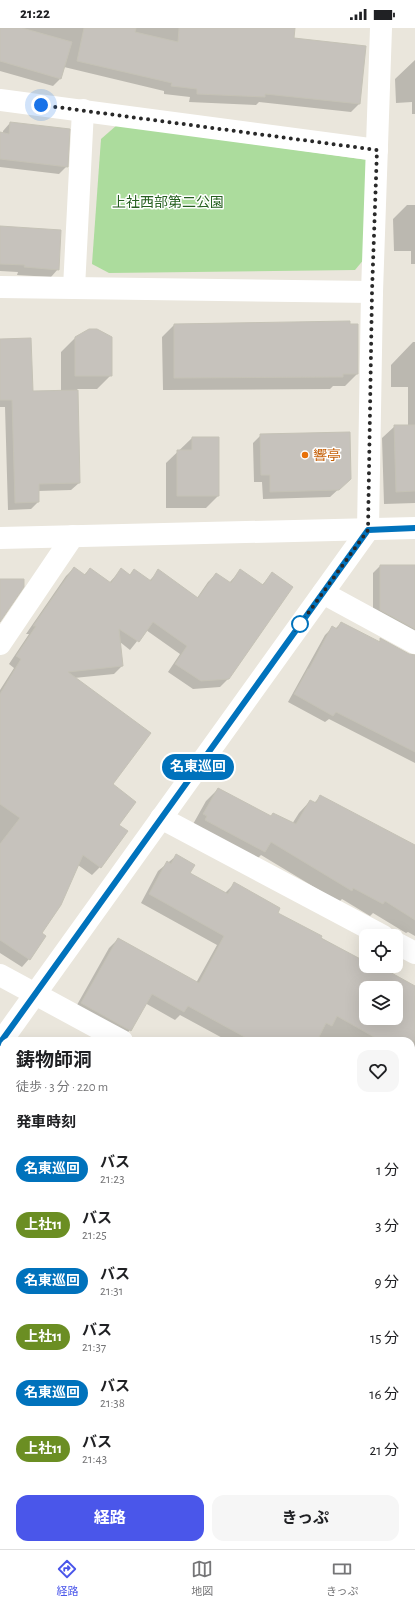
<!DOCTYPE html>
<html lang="ja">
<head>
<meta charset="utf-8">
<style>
	body { margin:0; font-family:"Alegreya Sans","Noto Sans JP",sans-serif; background:#f6f6f6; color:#202124; height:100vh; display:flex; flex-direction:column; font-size:15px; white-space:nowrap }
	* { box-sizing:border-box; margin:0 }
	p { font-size:13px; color:#757577 }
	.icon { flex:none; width:22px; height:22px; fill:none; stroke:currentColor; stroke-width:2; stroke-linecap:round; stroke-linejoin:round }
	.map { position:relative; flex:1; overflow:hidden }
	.panel { position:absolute; left:0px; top:1009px; width:415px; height:512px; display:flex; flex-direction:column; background:#fff; border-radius:12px 12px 0 0; box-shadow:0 4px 16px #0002 }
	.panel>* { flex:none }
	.badge { padding:0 8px; border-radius:13px; font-size:14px; line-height:26px }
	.controls { position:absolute; left:359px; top:901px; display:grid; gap:8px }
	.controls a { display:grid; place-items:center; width:44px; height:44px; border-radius:8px; background:#fff; box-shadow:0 4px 16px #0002; font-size:20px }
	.you { position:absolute; width:20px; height:20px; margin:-10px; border:3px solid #fff; border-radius:50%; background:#1a73e8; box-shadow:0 0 0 6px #1a73e833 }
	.map>.badge { position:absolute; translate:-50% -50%; box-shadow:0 0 0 2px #fff }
	h2 { padding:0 16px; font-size:15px; line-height:36px }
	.round { display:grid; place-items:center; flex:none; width:42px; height:42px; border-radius:12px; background:#f6f6f6 }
	.head { display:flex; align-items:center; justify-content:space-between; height:68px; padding:0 16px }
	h1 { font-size:19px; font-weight:700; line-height:30px }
	.button { display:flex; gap:8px; margin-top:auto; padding:8px 16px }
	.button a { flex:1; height:46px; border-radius:12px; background:#4a56ea; color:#fff; font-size:16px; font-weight:700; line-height:46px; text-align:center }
	.button a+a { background:#f6f6f6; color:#202124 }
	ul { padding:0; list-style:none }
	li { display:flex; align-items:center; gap:12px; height:56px; padding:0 16px }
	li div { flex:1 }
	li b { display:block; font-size:15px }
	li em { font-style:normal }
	li .badge { min-width:44px; font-weight:700; text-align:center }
	.status { display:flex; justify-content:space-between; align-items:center; height:28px; padding:0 20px; background:#fff; direction:ltr }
	.status svg { height:11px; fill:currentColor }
	.tabs { display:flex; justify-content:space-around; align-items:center; height:56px; border-top:1px solid #e0e0e0; background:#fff; font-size:11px; color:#757577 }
	.tabs a { display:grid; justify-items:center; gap:2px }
	.tabs .active { color:#4a56ea }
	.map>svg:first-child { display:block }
	.park { fill:#acdc9d }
	.pitch { fill:#bce39a }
	.shadow { fill:#0003; fill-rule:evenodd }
	.building { fill:#c6c2bc; stroke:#c5c2b6; fill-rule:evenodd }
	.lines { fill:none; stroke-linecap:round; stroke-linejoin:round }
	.minor { stroke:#fff; stroke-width:22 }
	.tertiary { stroke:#fff; stroke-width:22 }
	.line-casing { stroke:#fff; stroke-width:9 }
	.line { stroke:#0072bc; stroke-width:6 }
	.walk { stroke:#292929; stroke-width:4; stroke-dasharray:0 7.2 }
	.food-dot { fill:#e8710a; stroke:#fff; stroke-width:1.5 }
	.stop-dot { fill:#fff; stroke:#0072bc; stroke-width:2 }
	.labels { text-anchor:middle; stroke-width:3; stroke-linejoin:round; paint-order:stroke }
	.park-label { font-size:14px; fill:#266020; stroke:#fff }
	.food-label { font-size:14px; fill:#c56008; stroke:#fff; text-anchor:start }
</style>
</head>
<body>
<div class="status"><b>21:22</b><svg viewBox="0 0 49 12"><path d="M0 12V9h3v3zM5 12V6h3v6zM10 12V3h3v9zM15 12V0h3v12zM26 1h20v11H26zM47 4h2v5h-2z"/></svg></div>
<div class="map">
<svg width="415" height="1521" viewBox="0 0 415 1521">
	<rect width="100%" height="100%" fill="#eae6dc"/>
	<path class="park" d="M117,97L368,132L365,230L355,242L109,245L92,236L101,111Z"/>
	<g class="pitch">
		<path d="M0,1483H4V1517H100V1521H0Z"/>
		<rect x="213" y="1517" width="164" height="4"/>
	</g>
	<g class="shadow">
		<path d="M0,0H294L293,11L364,19L359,76L351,84L259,74L256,77L189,74L190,69L164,66V63L64,39L61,50L53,58L0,43Z"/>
		<path d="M415,32V86H412V74L396,75L395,51Z"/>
		<path d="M10,95L67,138L59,146L0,139V105L3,106V103Z"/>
		<path d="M407,177H415V236H411V223H394L393,191Z"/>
		<path d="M0,199L58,241L51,249L17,247L18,244L0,243Z"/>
		<path d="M174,297L357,346L345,358H333L330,361L163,362L162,309Z"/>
		<path d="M75,310L111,347L97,361H77L79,455L71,462L38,463V474L31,481L8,482L5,379H0V312L32,364L61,363V324Z"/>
		<path d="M413,314H415V475L384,476L382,410L395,398H408V359H391V337Z"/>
		<path d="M261,407L342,458L330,469L263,471L262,454H254L253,415Z"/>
		<path d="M192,410H218V468L206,480H166V435Z"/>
		<path d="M380,538H415V612L373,589V545Z"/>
		<path d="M74,540L84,547L90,541L109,555L121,542L129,548L134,543L149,553L159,543L197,570L208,554L216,546L229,555L240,543L262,557L272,546L228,651L220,659L193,661L168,644L180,626L146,602L130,622L120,614L122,638L114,646L74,650L112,756L118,797L100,839L92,847L78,837L41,905L29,931L22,939L0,925V662L14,640L9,636L29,606H26L66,548Z"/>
		<path d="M341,595L378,614L381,612L415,634V735L329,691L325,694L288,674L325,607L332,600L335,601Z"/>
		<path d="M218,761L270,789L292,796L299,785L310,773L314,775L320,769L415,818V908L408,904L406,905L373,885L370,888L342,871L339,874L261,827L253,835L192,798L206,773Z"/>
		<path d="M176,828L189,845L225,865L234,856L276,885L366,935V938H371L415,961V1169L411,1166V1013H228L180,987L175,992L145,975L129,1003L121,1012L73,984L109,920L118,911L196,955L217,917L141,875L158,843ZM366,960H396V990H366Z"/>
		<path d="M0,1100L4,1103V1134L0,1132Z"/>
		<path d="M4,1175V1221H0V1176Z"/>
		<path d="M411,1210L414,1211L411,1217Z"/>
		<path d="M411,1222L415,1224V1295L411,1293Z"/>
		<rect x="0" y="1271" width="4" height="144"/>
		<path d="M131,1517H182V1521H129Z"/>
	</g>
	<g class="building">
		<path d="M0,0H22L72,14L61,51L0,33Z"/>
		<path d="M84,0H136L135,4L178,14L179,0H295L294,10L366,18L360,76L265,66V69L197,66V61L171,58L172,55L77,33Z"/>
		<path d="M10,94L70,101L68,139L0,131V104L9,106Z"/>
		<path d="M0,198L61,202L59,242L24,239L25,237L0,236Z"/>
		<path d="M350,293V296H358V346H343V349L174,350V296Z"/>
		<path d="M89,301H97L112,309V348H75V309Z"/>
		<path d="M31,310L33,363L78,362L80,455L39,456V474L15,475L12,372H0V311Z"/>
		<path d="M394,397H415V463L396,464Z"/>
		<path d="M350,404L351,451L339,462L270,464V447H261L260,406Z"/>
		<path d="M192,409H219V468H177V422H192Z"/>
		<path d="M380,537H415V601L380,582Z"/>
		<path d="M74,539L85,547L90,540L111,555L121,540L130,547L134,541L151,553L158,541L198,570L216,545L231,555L240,541L263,557L272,544L293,559L229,651L201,653L175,636L187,618L153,594L139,614L119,601L123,638L68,644L151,705L113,756L136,774L119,797L128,803L101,840L83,827L61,877L42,905L46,908L30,932L0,912V816L20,790L0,776V666L21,631L16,628L36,598H33Z"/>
		<path d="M0,551H24V559L0,594Z"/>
		<path d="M341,594L380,614V610L409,626L415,627V724L336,684L333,688L294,666L308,641H309L332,598L337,601Z"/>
		<path d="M218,760L271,788L273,785L296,796L310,772L316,775L320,767L415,817V892L385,873L383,876L353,860L352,863L271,814L265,824L205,792L207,788L203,786Z"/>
		<path d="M176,826L195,837L190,845L228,866L234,854L280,880L278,885L322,908L321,910L366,934V938H379L415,958V1013H381L337,988L332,998L326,995L317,1013H252L188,978L184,984L152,966L131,1003L81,975L118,910L199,955L224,908L149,866L167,833L171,836ZM366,960H396V990H366Z"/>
	</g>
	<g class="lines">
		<g class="minor">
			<path d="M0,72L377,122"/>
			<path d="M0,259L372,264"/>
			<path d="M74,260L83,82"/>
			<path d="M368,502L372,264L381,0"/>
			<path d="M323,565L415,615"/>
			<path d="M0,616L73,508"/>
			<path d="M161,790L383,908"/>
			<path d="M396,915L415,925"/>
			<path d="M0,947L122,1013"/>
			<path d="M411,1167L415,1169"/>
			<path d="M0,1239L4,1238"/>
			<path d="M411,1379L415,1372"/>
			<path d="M411,1424L415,1426"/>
			<path d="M0,1450H4"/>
			<path d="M401,1517V1521"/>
		</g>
		<g class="tertiary">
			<path d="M0,510L415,500"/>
			<path d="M0,1015L368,502"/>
		</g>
	</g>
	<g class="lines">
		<defs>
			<path id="line" d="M0,1015L368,502L415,500"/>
		</defs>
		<use href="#line" class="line-casing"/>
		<use href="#line" class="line"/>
		<path class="walk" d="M41,77L377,122L372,264L368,502L296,602L300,596"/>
	</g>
	<circle class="food-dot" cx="305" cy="427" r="4"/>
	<circle class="stop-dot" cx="300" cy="596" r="8"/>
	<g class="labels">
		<g class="park-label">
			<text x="168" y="179">上社西部第二公園</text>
		</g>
		<g class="food-label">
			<text x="313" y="432">響亭</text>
		</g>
	</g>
</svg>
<div class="controls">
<a><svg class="icon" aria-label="locate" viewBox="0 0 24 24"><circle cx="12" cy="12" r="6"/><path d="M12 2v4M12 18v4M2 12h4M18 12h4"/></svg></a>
<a><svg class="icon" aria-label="layers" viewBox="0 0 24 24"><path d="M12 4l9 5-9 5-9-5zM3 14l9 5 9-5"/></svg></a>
</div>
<div class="you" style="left:41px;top:77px"></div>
<b class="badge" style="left:198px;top:739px;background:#0072bc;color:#fff">名東巡回</b>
<section class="panel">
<div class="head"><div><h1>鋳物師洞</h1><p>徒歩 · 3 分 · 220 m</p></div><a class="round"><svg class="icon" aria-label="heart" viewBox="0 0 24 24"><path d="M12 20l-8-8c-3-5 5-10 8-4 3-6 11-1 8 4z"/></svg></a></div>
<h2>発車時刻</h2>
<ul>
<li><span class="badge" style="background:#0072bc;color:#fff">名東巡回</span><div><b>バス</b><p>21:23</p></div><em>1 分</em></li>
<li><span class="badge" style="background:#6b8e23;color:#fff">上社11</span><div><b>バス</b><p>21:25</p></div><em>3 分</em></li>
<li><span class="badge" style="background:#0072bc;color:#fff">名東巡回</span><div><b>バス</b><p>21:31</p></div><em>9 分</em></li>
<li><span class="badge" style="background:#6b8e23;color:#fff">上社11</span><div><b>バス</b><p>21:37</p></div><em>15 分</em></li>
<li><span class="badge" style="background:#0072bc;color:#fff">名東巡回</span><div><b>バス</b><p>21:38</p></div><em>16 分</em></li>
<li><span class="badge" style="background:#6b8e23;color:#fff">上社11</span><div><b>バス</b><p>21:43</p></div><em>21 分</em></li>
</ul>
<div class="button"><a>経路</a><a>きっぷ</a></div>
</section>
</div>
<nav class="tabs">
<a class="active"><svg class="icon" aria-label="directions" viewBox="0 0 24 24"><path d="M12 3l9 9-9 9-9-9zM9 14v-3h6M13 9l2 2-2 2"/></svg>経路</a>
<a><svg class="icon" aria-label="map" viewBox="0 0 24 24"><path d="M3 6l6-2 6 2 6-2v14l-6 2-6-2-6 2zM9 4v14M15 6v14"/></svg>地図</a>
<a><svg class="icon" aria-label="tickets" viewBox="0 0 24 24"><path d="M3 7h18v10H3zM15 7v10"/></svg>きっぷ</a>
</nav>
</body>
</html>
